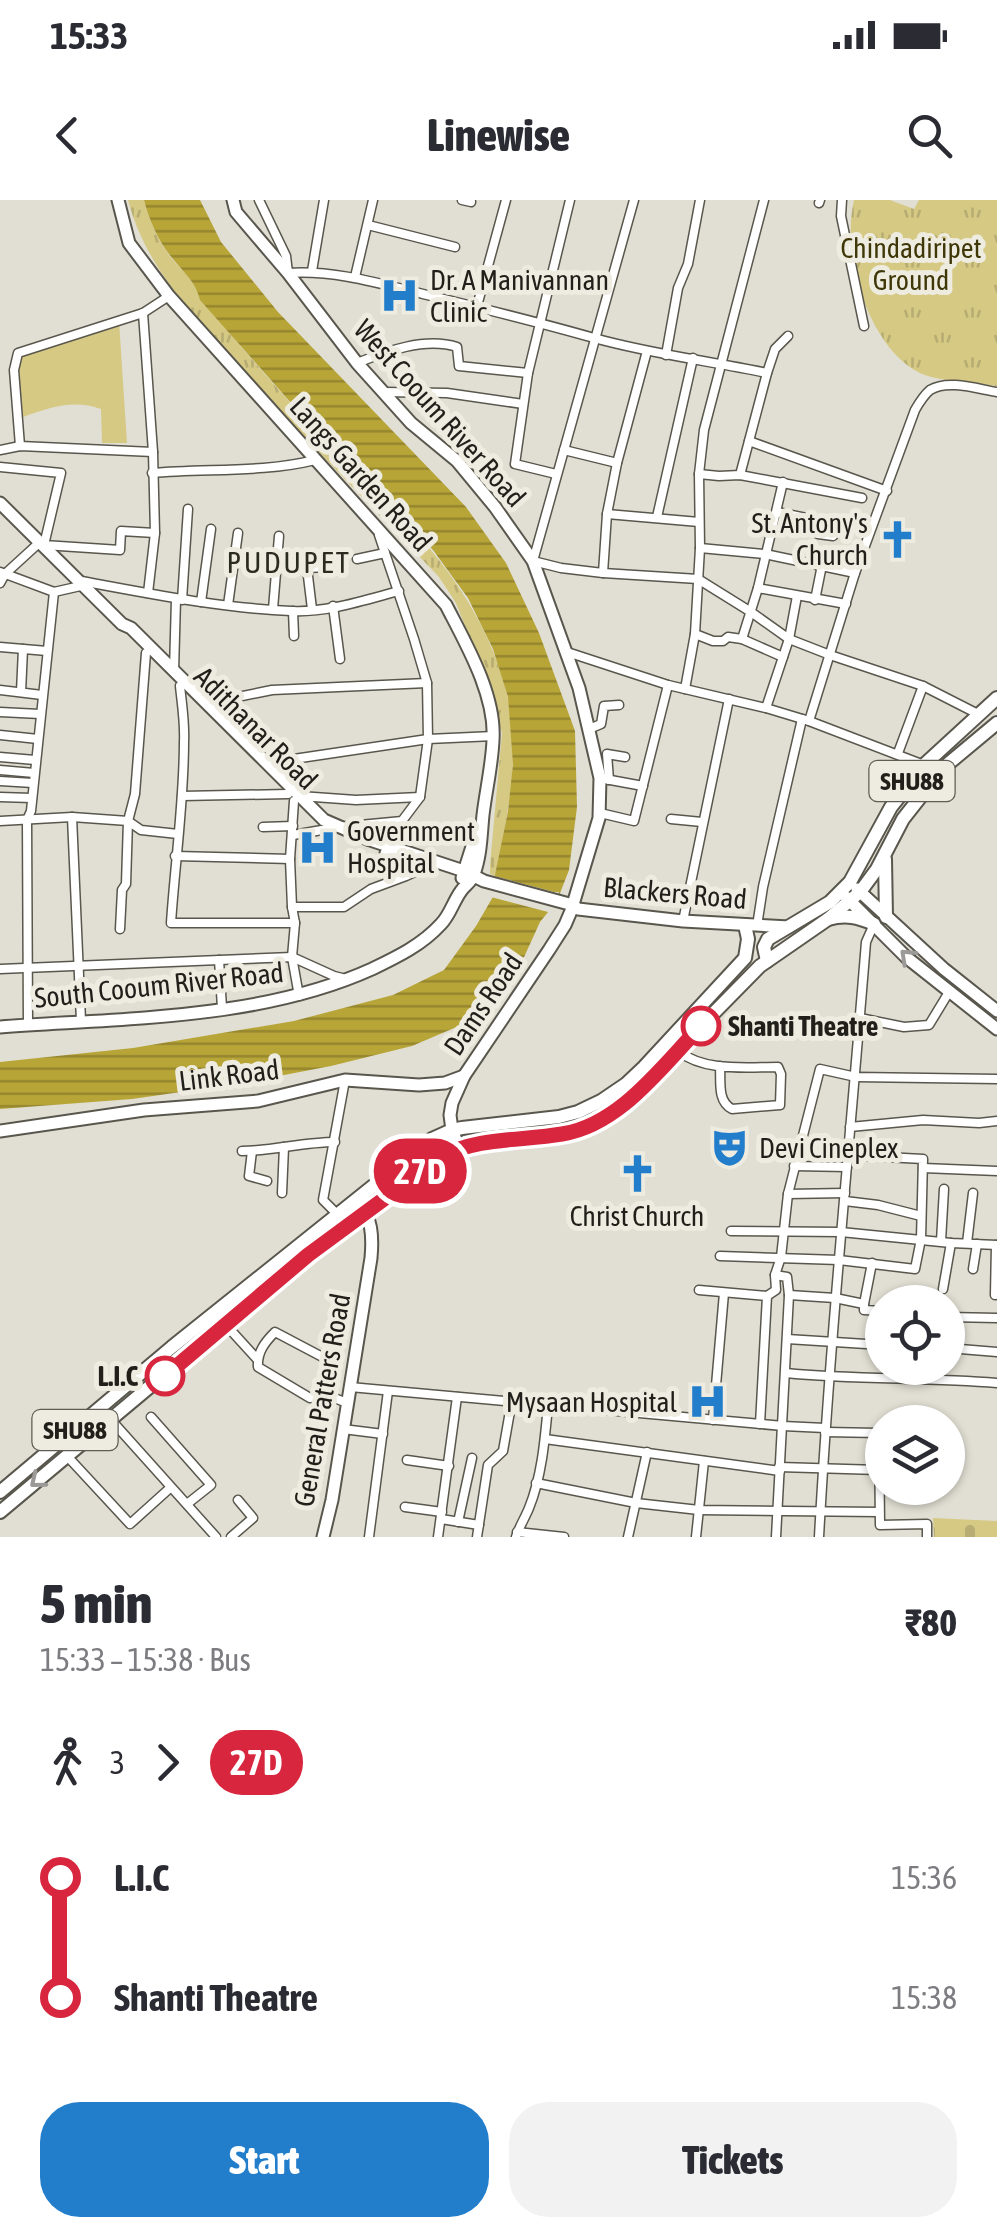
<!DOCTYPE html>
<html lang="en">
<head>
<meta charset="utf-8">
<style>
	body { margin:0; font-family:"Asap Condensed",sans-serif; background:#f2f2f3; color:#2b2b33; height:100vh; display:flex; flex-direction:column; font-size:38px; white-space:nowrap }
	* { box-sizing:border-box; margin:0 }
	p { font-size:32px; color:#7c7c81 }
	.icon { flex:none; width:55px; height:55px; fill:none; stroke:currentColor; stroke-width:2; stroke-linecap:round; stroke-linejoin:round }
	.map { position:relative; height:1337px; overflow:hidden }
	.details { display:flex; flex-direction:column; background:#fff; flex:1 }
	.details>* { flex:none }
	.badge { padding:0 20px; border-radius:32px; font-size:35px; line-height:65px }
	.fabs { position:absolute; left:865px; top:1085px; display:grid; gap:20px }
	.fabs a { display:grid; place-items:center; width:100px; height:100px; border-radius:50%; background:#fff; box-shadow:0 2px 8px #0004; font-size:50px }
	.map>.badge { position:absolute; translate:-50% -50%; box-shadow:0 0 0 5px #fff }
	.legs { display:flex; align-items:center; gap:15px; height:110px; padding:0 40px; font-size:32px }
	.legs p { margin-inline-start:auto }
	.summary { display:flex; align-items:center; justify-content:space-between; height:170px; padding:0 40px }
	h1 { font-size:55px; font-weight:800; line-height:75px }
	.button { display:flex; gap:20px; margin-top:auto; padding:20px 40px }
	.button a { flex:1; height:115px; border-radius:40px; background:#227ecb; color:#fff; font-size:40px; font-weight:800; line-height:115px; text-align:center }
	.button a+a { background:#f2f2f3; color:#2b2b33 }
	ul { padding:0 40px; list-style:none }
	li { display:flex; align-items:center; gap:35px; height:120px; font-size:38px }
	li i { display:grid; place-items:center; width:15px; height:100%; margin:0 12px; background:currentColor }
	li i::after { content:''; width:25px; height:25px; margin:-12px; border:8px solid; border-radius:50%; background:#fff }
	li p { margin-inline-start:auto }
	li:first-child i { background:linear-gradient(#0000 50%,currentColor 0) }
	li:last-child i { background:linear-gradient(currentColor 50%,#0000 0) }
	.status { display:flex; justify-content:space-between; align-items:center; height:70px; padding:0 50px; background:#fff; direction:ltr }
	.status svg { height:28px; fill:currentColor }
	header { display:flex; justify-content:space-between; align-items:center; height:130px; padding:0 40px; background:#fff; font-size:45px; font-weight:800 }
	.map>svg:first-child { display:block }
	.grass { fill:#d6c984 }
	.cemetery { fill:url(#cemetery-stones) }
	.park { fill:url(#park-tufts) }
	.water { fill:url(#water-rules) }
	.pier { fill:#e1dfd3 }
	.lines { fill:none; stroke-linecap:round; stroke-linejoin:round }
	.street-casing { stroke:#59574d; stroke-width:11 }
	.secondary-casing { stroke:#59574d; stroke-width:15 }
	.primary-casing { stroke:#59574d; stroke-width:16 }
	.street { stroke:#fff; stroke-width:8 }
	.secondary { stroke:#fff; stroke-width:11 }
	.primary { stroke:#fff; stroke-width:12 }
	.oneway { stroke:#9b9a98 }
	.line-1-casing { stroke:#fff; stroke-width:22 }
	.line-1 { stroke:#d7263d; stroke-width:15 }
	.stop-1-dot { fill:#fff; stroke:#d7263d; stroke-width:5 }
	.labels { text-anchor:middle; stroke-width:10; stroke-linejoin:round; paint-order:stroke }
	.shield { fill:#eeece0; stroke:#5e5c55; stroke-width:2.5 }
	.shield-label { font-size:25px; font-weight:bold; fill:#201f1a }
	.park-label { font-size:28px; fill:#3f3708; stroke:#eeece0 }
	.poi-label { font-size:28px; fill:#201f1a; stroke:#eeece0; text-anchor:start }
	.street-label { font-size:28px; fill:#201f1a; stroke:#eeece0 }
	.stop-label { font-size:28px; font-weight:bold; fill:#201f1a; stroke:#eeece0; text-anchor:start }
	.neighbourhood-label { font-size:30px; letter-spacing:2.5px; fill:#2c2b21; stroke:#eeece0 }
</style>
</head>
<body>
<div class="status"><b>15:33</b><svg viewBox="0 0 49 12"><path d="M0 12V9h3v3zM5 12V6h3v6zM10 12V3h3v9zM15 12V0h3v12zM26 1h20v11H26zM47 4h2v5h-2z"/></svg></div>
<header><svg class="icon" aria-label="back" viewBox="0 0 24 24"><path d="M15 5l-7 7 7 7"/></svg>Linewise<svg class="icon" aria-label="search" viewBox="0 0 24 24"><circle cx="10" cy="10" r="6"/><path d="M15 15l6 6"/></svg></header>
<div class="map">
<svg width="997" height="1337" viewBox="0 0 997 1337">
	<defs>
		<pattern id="cemetery-stones" width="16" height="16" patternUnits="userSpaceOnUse" patternTransform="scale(2.5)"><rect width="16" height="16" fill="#d6c984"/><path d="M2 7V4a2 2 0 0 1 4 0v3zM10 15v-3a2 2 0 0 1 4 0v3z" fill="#b7ac71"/></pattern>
		<pattern id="park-tufts" width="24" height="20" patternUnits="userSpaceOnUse" patternTransform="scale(2.5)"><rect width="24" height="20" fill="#d6c984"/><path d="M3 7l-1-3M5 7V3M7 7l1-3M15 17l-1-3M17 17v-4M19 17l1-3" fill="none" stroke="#b7ac71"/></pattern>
		<pattern id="water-rules" width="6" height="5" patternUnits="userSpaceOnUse" patternTransform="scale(2.5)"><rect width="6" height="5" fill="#b8a538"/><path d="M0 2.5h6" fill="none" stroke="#95862e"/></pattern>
	</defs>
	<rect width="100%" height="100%" fill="#e1dfd3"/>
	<path class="grass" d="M119,121L127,243H102L101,209C74,199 50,207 23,217L18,165L22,157Z"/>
	<path class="cemetery" d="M933,1318L997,1321V1337H934Z"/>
	<g class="park">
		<path d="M128,0H144C149,20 159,43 173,60C184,73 197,82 201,100C234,138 267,178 302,215C383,301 477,373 507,494C522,554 507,617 495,676L490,674V665L502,533L484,474L456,403L439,377C377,312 313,248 253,181C204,127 147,73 128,0Z"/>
		<path d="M854,0H890L914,9L919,0H997V186C977,183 936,181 920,173C868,148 841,53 854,0Z"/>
	</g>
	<path class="water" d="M144,0H200L221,42L278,112L466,307L506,363L539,433L575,531L577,607L569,670L557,701L540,722L510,788L480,817L412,846L331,866L237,884L132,899L0,909V862L133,848L294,821L393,795L444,770L476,726L494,695L495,675L508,611L513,564L508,497L493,449L468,398L433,350L299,212L200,100C196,82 184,73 173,59C159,43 149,20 144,0Z"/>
	<path class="pier" d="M490,675L554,692H559L554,712L552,713L487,696Z"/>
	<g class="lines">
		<defs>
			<g id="street">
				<path d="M259,0L286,56L288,73C334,70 378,83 423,94C481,108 538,122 594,138C651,154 710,161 767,173L775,149L788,136"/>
				<path d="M462,0L471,2"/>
				<path d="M634,0L533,361L561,368L603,373L698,379L751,412L789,439L830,455L923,486L978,514"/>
				<path d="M842,0L841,16L864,126"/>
				<path d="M819,3L820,0"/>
				<path d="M368,25L455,47"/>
				<path d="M312,71L324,0"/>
				<path d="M355,77L373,0"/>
				<path d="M477,106L506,0"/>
				<path d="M143,113L153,252L155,333L148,393"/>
				<path d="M666,155L678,88L688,64L700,0"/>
				<path d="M357,163C387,151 425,137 457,147L459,166L528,173"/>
				<path d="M383,192L447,193L523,204"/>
				<path d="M749,241L887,291"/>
				<path d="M20,246L14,170L18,153L143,113L169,96"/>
				<path d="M0,250L20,246L153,252"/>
				<path d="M564,250L617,263"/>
				<path d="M0,267L61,273L44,345L120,350L121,331L155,333"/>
				<path d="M152,273C206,268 263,273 315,260"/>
				<path d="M556,274L515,264L528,173L570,0"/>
				<path d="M699,274L719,276L740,275L862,298"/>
				<path d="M740,275L767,173"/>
				<path d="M777,312L821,321L818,334L833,336"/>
				<path d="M607,314L699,322"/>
				<path d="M657,317L693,158"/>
				<path d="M700,348L765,354L855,373"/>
				<path d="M357,359L385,353"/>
				<path d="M0,372L54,392L85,385"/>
				<path d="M603,373L607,314L617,263L647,151"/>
				<path d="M81,381C151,394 221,408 291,411C326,413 365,400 399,391"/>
				<path d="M0,383L5,374L40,342"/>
				<path d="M758,388L846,404"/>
				<path d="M182,400L188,309"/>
				<path d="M815,400L822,365"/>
				<path d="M201,402L211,329"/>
				<path d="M228,405L238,333"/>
				<path d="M333,406L340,459"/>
				<path d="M273,409L279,336"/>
				<path d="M312,409L307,368L328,367"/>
				<path d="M293,411L294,436"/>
				<path d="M695,434L713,441H723L728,437L742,439L783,457"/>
				<path d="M742,439L758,388L783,282"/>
				<path d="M0,447L47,451"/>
				<path d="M567,452L668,485L766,508L809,521L924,565"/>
				<path d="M174,471L176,399"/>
				<path d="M180,486C182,505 185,523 184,542C184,602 175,663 171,723H295"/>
				<path d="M685,489L695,434L700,348L699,274L704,230L764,0"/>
				<path d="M0,490L42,495"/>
				<path d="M21,492L23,449"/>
				<path d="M208,503L272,490L427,483"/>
				<path d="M766,508L789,439L797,396"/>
				<path d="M0,512L40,514"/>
				<path d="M809,521L855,373L915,210C919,203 924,195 930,190C948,179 978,189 997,192"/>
				<path d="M589,529L601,524L604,506L619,505"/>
				<path d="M0,535L38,539"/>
				<path d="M898,553L923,486"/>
				<path d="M0,557L35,560"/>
				<path d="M267,563L428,539L494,536"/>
				<path d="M0,570L34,573"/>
				<path d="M605,579L643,586"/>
				<path d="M609,580L607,554L625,557"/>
				<path d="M0,581L33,583"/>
				<path d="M182,596L288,594"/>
				<path d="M300,596L356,600L420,597"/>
				<path d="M0,597L32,598"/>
				<path d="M294,601L290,659L292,707L295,723L292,757L299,796"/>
				<path d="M600,613L634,621L668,485"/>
				<path d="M72,617L81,821"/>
				<path d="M671,619L702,622"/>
				<path d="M0,621L72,617L128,621L141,630L178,634"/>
				<path d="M263,627L293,626"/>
				<path d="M293,635L339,627L402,621L420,597L428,539L427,483L414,439L379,335"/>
				<path d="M399,649L402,621"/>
				<path d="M175,656L290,659"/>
				<path d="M292,707H344L371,689L406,676L419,670L421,666"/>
				<path d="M683,721L729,499"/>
				<path d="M757,726L763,687L802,519"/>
				<path d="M120,729L122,690L126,684L128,621L135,594L146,453"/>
				<path d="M219,760L222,808"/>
				<path d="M0,769L292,757L334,776L346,779"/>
				<path d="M860,818L904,827L929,825L949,792"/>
				<path d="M28,825L27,620L31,611L54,392"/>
				<path d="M678,851C705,872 745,867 778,867L781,874L780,905L732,909C717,901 721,882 720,866"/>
				<path d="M850,927L923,920L979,923L997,921"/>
				<path d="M242,951C273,951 303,942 335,942"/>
				<path d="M252,951L249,976L267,981"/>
				<path d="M794,966L847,967"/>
				<path d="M923,968L997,971"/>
				<path d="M282,993L284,947"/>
				<path d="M788,994L845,993"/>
				<path d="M845,1001L878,1005L921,1016"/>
				<path d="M338,1015L323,1000L345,880"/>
				<path d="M731,1031L841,1032L951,1043L997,1045"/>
				<path d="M941,1041L944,989"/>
				<path d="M967,1043L973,993"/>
				<path d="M720,1056L839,1060L915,1069L921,1039L923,959L848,955"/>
				<path d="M973,1069L977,1044"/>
				<path d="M775,1075L787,1077L789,1095L776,1337"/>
				<path d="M943,1089L951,1043"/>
				<path d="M699,1090L767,1096"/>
				<path d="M789,1095L835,1098L864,1104V1110L882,1111"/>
				<path d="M995,1095L996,1045"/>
				<path d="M864,1104L872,1063"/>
				<path d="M948,1117L997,1118"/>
				<path d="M226,1125L257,1159"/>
				<path d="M787,1139L882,1145"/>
				<path d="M948,1148L997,1152"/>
				<path d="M330,1161L275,1132C265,1142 257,1152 258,1167L310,1198L322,1193L342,1201"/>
				<path d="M786,1173C856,1180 927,1177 997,1183"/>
				<path d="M350,1187L783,1226L825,1228"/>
				<path d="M151,1217L211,1285L187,1304"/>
				<path d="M713,1220L724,1093"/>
				<path d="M112,1221L216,1337"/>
				<path d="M760,1224L767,1096L776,1090L775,1075L781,1057L788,994L820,869L856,877L997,879"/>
				<path d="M343,1229L383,1234"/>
				<path d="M825,1232L879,1233L880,1325L927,1324V1337"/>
				<path d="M545,1239L780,1271"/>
				<path d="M67,1256L130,1324L170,1288"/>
				<path d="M407,1260L449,1266"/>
				<path d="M779,1267L879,1270"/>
				<path d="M536,1283L636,1303L699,1310L879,1312"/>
				<path d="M405,1307L442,1312"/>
				<path d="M441,1319L479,1325"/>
				<path d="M458,1322L472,1258"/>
				<path d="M517,1332L564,1337"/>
				<path d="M231,1337L253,1318L238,1300"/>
				<path d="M369,1337L388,1191"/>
				<path d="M438,1337L457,1197"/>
				<path d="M477,1337L488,1265L503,1251L512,1200"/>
				<path d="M516,1337C519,1327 525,1318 529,1308C542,1276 545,1238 548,1205"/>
				<path d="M628,1337L647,1252"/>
				<path d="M696,1337L704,1261"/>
				<path d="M819,1337C830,1138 850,941 866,742L874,724"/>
			</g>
			<g id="secondary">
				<path d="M233,0L236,12L288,73L357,163L411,223L457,261L495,307L533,361L579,488L600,578L599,618L571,711L565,725L549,750L464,876L452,903L450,915L452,930L459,947"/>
				<path d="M0,303L122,424L131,428L324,620L370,640L464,671L484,681L573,705L578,709L683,721L789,727"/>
				<path d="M386,653L425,667"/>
				<path d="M462,678L476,634"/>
				<path d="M857,689L944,769L997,811"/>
				<path d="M846,697L906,757L997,829"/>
				<path d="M0,827C122,818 259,820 372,769C397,757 422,745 441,724C450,715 453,702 461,691C465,685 471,683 474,674C481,655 481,635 483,615C486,590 492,565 493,540C496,495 466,444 446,405L169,96L129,43L118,0"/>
				<path d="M0,931L144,910L258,901L345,880L419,885L445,883L464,876"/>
				<path d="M323,1337L332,1300L371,1058C373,1036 372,1018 358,1000"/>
			</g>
			<g id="primary">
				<path d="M885,659L886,717"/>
				<path d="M828,719C846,714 858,717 874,724"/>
				<path d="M767,761L764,747L768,739L830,702L850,682L891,607L924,565L997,498"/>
				<path d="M0,1292L172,1147L432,939L452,930L462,928L559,917L578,912L601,901L626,884L644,867L745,758L748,739L745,725"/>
				<path d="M0,1312L307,1055L441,957C448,953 455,949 462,947C504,933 554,946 593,925C609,916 624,903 637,891L760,766L828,719L860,692L877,669L903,619L929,586L949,563L997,523"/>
			</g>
		</defs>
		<use href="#street" class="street-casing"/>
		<use href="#secondary" class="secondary-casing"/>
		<use href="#primary" class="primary-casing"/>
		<use href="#street" class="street"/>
		<use href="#secondary" class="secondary"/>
		<use href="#primary" class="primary"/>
	</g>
	<defs><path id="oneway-chevron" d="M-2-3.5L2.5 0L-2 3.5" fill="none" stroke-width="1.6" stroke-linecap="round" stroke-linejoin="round" transform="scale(2.5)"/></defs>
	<g class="oneway">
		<use href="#oneway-chevron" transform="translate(907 756) rotate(-137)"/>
		<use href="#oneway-chevron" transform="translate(37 1281) rotate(141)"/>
	</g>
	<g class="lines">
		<defs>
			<path id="line-1" d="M165,1176L308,1055L441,957C478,937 521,941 562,934C620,925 662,866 701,826"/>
		</defs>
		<use href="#line-1" class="line-1-casing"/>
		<use href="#line-1" class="line-1"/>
	</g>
	<defs>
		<symbol id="hospital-bare" viewBox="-9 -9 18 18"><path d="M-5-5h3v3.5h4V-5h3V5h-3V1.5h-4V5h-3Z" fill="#227ecb" stroke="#eeece0" stroke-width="2.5" paint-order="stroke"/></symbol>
		<symbol id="church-bare" viewBox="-9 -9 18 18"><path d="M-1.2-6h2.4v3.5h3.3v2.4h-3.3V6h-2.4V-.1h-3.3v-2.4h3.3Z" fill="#227ecb" stroke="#eeece0" stroke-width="2.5" paint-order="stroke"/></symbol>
		<symbol id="theatre-bare" viewBox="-9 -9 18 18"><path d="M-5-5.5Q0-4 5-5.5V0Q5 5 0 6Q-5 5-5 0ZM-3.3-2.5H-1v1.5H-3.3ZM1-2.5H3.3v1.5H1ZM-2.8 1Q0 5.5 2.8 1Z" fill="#227ecb" stroke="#eeece0" stroke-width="2.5" paint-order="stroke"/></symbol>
	</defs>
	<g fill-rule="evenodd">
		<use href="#hospital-bare" x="372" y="68" width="55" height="55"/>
		<use href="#church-bare" x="870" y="312" width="55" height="55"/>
		<use href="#hospital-bare" x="290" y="620" width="55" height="55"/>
		<use href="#theatre-bare" x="702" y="920" width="55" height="55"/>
		<use href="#church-bare" x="610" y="946" width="55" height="55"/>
		<use href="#hospital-bare" x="680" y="1174" width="55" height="55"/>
	</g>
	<g class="stop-1-dot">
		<circle cx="701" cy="826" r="18"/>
		<circle cx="165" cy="1176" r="18"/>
	</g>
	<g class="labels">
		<g class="shield">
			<rect x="869.5" y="561" width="85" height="40" rx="8"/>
			<rect x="32.5" y="1210" width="85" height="40" rx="8"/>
		</g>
		<g class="shield-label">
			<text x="912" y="590">SHU88</text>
			<text x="75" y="1239">SHU88</text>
		</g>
		<g class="park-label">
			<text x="911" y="58">Chindadiripet<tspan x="911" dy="32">Ground</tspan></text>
		</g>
		<g class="poi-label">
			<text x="430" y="90">Dr. A Manivannan<tspan x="430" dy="32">Clinic</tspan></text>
			<text x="868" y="333" text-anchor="end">St. Antony's<tspan x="868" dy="32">Church</tspan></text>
			<text x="347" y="641">Government<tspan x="347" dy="32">Hospital</tspan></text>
			<text x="759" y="958">Devi Cineplex</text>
			<text x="637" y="1026" text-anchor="middle">Christ Church</text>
			<text x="677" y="1212" text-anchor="end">Mysaan Hospital</text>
		</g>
		<g class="street-label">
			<text transform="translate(440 213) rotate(48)" y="10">West Cooum River Road</text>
			<text transform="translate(361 274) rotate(48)" y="10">Langs Garden Road</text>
			<text transform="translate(256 528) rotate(45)" y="10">Adithanar Road</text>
			<text transform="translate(675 693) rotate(5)" y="10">Blackers Road</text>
			<text transform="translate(159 785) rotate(-6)" y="10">South Cooum River Road</text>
			<text transform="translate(483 804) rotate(-56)" y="10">Dams Road</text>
			<text transform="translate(229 875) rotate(-7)" y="10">Link Road</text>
			<text transform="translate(322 1200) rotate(-80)" y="10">General Patters Road</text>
		</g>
		<g class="stop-label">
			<text x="728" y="836">Shanti Theatre</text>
			<text x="138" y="1186" text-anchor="end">L.I.C</text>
		</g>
		<g class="neighbourhood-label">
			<text x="289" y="373">PUDUPET</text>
		</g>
	</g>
</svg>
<div class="fabs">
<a><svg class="icon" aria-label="locate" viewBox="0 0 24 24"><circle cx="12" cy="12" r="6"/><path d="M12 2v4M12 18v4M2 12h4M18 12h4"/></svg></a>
<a><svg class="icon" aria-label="layers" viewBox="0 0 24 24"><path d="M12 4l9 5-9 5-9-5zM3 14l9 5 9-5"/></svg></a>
</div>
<b class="badge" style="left:420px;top:971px;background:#d7263d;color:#fff">27D</b>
</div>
<section class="details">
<div class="summary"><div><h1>5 min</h1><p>15:33 – 15:38 · Bus</p></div><b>₹80</b></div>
<div class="legs"><svg class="icon" aria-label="walk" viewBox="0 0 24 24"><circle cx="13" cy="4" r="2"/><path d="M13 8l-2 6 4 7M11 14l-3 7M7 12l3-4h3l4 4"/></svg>3<svg class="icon" aria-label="forward" viewBox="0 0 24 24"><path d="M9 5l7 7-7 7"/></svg><b class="badge" style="background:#d7263d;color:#fff">27D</b></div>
<ul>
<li><i style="color:#d7263d"></i><b>L.I.C</b><p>15:36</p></li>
<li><i style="color:#d7263d"></i><b>Shanti Theatre</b><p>15:38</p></li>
</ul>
<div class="button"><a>Start</a><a>Tickets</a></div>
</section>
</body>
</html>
